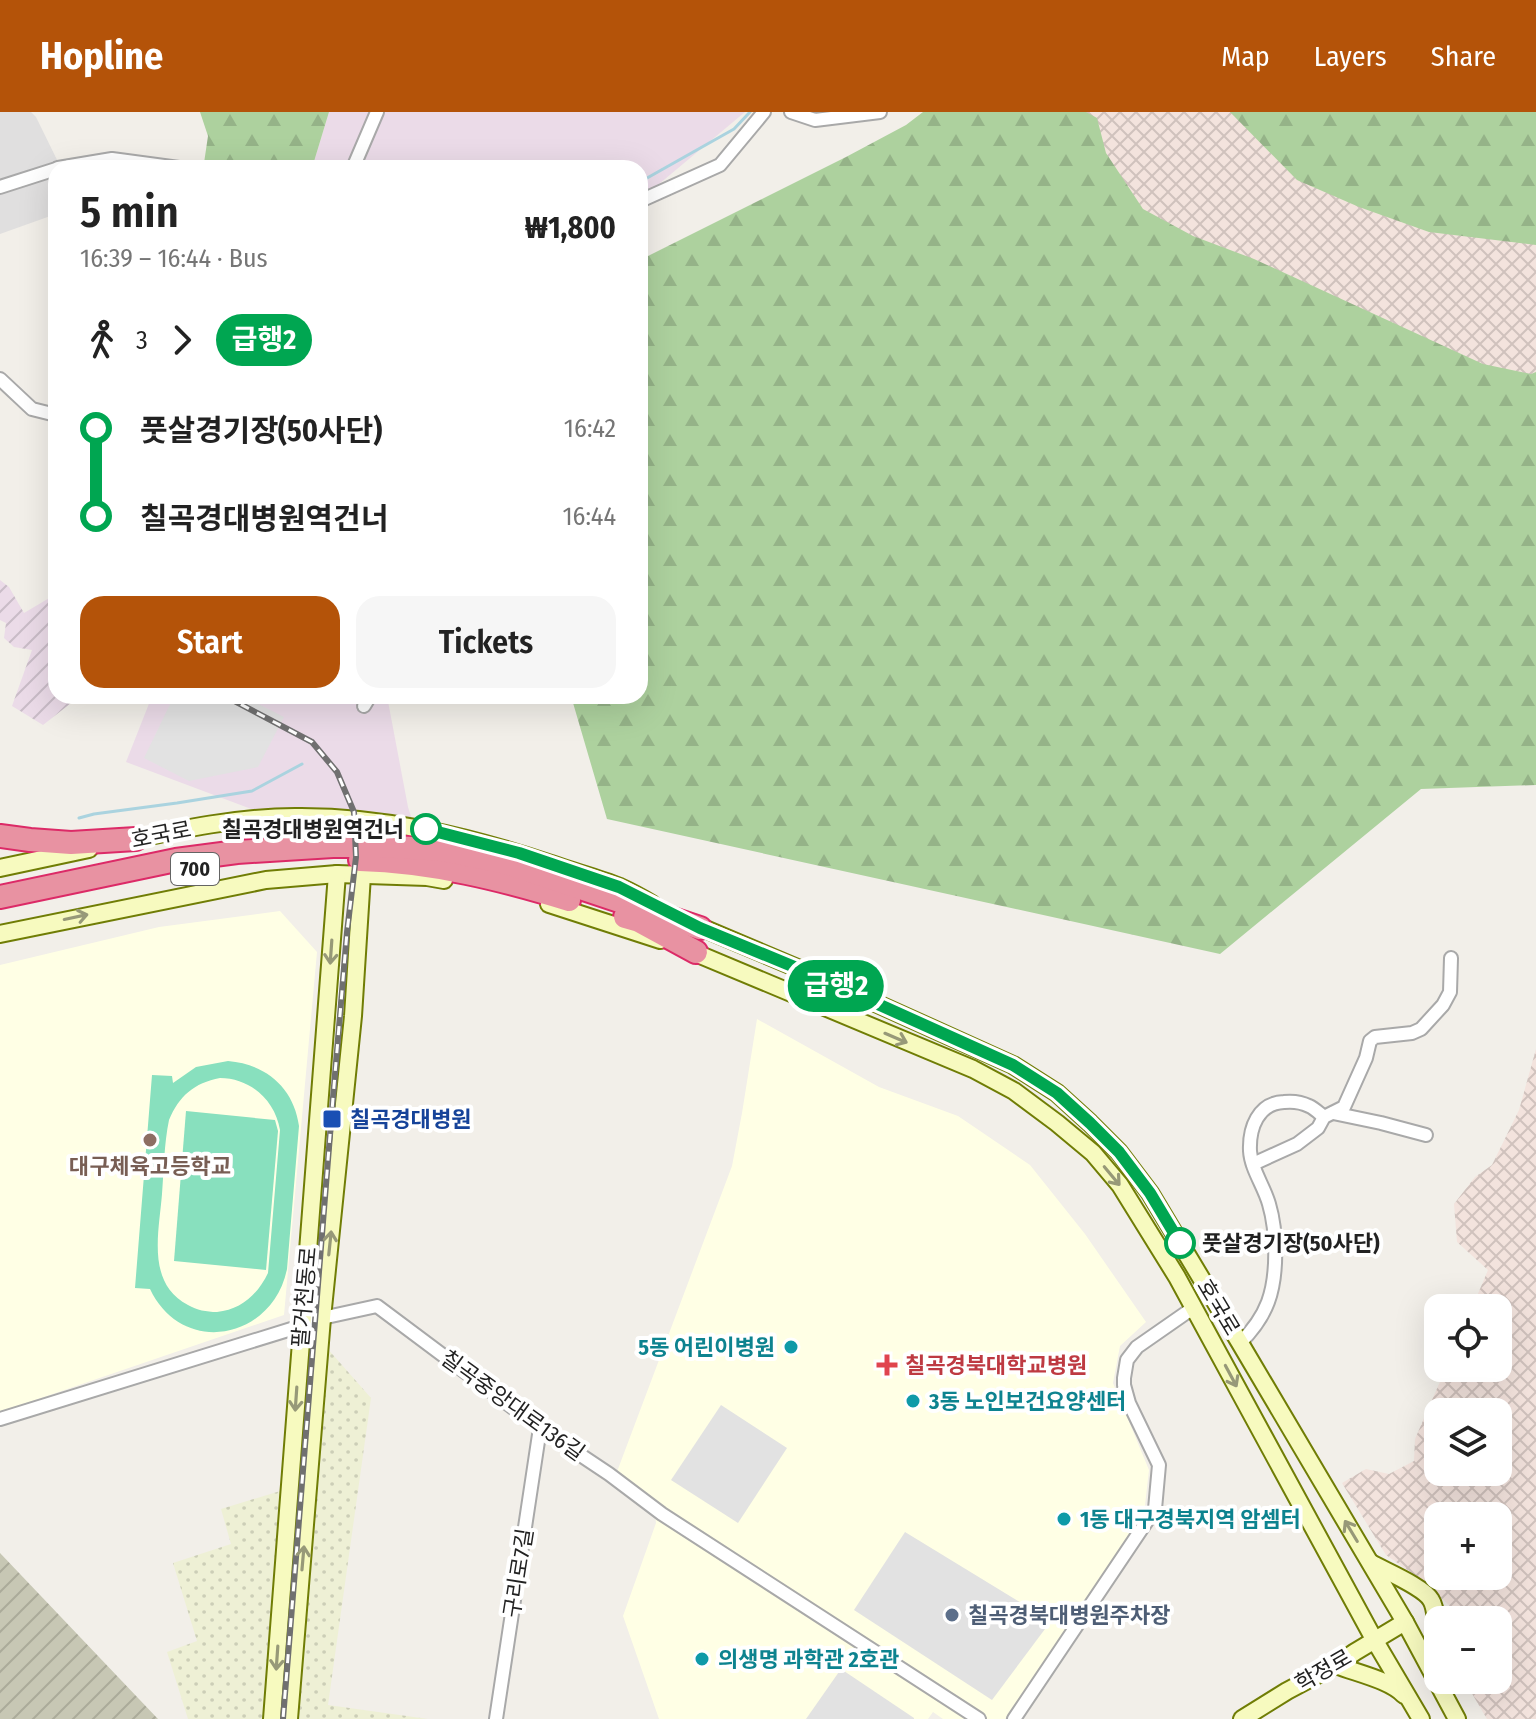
<!DOCTYPE html>
<html lang="en">
<head>
<meta charset="utf-8">
<style>
	body { margin:0; font-family:"Fira Sans Condensed","Noto Sans KR",sans-serif; background:#f6f6f6; color:#222; height:100vh; display:flex; flex-direction:column; font-size:30px; white-space:nowrap }
	* { box-sizing:border-box; margin:0 }
	p { font-size:26px; color:#767676 }
	.icon { flex:none; width:44px; height:44px; fill:none; stroke:currentColor; stroke-width:2; stroke-linecap:round; stroke-linejoin:round }
	.map { position:relative; flex:1; overflow:hidden }
	.sheet { position:absolute; left:48px; top:48px; width:600px; height:544px; display:flex; flex-direction:column; background:#fff; border-radius:24px; box-shadow:0 8px 32px #0002 }
	.sheet>* { flex:none }
	.badge { padding:0 16px; border-radius:26px; font-size:28px; line-height:52px }
	.tools { position:absolute; left:1424px; top:1182px; display:grid; gap:16px }
	.tools a { display:grid; place-items:center; width:88px; height:88px; border-radius:16px; background:#fff; box-shadow:0 8px 32px #0002; font-size:40px }
	.map>.badge { position:absolute; translate:-50% -50%; box-shadow:0 0 0 4px #fff }
	.legs { display:flex; align-items:center; gap:12px; height:88px; padding:0 32px; font-size:26px }
	.legs p { margin-inline-start:auto }
	.summary { display:flex; align-items:center; justify-content:space-between; height:136px; padding:0 32px }
	h1 { font-size:44px; font-weight:600; line-height:60px }
	.primary-button { display:flex; gap:16px; margin-top:auto; padding:16px 32px }
	.primary-button a { flex:1; height:92px; border-radius:24px; background:#b45309; color:#fff; font-size:32px; font-weight:600; line-height:92px; text-align:center }
	.primary-button a+a { background:#f6f6f6; color:#222 }
	ul { padding:0 32px; list-style:none }
	li { display:flex; align-items:center; gap:28px; height:88px; font-size:30px }
	li i { display:grid; place-items:center; width:12px; height:100%; margin:0 10px; background:currentColor }
	li i::after { content:''; width:20px; height:20px; margin:-10px; border:6px solid; border-radius:50%; background:#fff }
	li p { margin-inline-start:auto }
	li:first-child i { background:linear-gradient(#0000 50%,currentColor 0) }
	li:last-child i { background:linear-gradient(currentColor 50%,#0000 0) }
	header { display:flex; align-items:center; gap:48px; box-sizing:border-box; height:112px; padding:0 40px; background:#b45309; color:#fff }
	header strong { font-size:38px }
	nav { display:flex; gap:44px; margin-inline-start:auto; font-size:28px }
	.map>svg:first-child { display:block }
	.residential { fill:#e0dfdf }
	.industrial { fill:url(#industrial-furrows) }
	.education { fill:#ffffe5 }
	.military { fill:url(#military-cross-hatch); fill-rule:evenodd }
	.railway { fill:#ebdbe8 }
	.construction { fill:url(#construction-furrows) }
	.farmland { fill:url(#farmland-dots) }
	.forest { fill:url(#forest-firs) }
	.pitch { fill:#88e0be; fill-rule:evenodd }
	.parking { fill:#e2e2e2 }
	.pier { fill:#fff }
	.lines { fill:none; stroke-linecap:round; stroke-linejoin:round }
	.stream { stroke:#aad3df; stroke-width:3 }
	.street-casing { stroke:#a9a9a9; stroke-width:16 }
	.secondary-casing { stroke:#707d05; stroke-width:20 }
	.highway-casing { stroke:#dc2a67; stroke-width:26 }
	.street { stroke:#fff; stroke-width:12 }
	.secondary { stroke:#f7fabf; stroke-width:16 }
	.highway { stroke:#e892a2; stroke-width:22 }
	.rail-casing { stroke:#707070; stroke-width:6 }
	.rail { stroke:#fff; stroke-width:3; stroke-dasharray:9; stroke-linecap:butt }
	.oneway { stroke:#979978 }
	.line-1-casing { stroke:#fff; stroke-width:18 }
	.line-1 { stroke:#00a651; stroke-width:12 }
	.stop-1-dot { fill:#fff; stroke:#00a651; stroke-width:4 }
	.transit-dot { fill:#1a4fb4; stroke:#fff; stroke-width:3 }
	.education-dot { fill:#8d6e63; stroke:#fff; stroke-width:3 }
	.culture-dot { fill:#0f9aa8; stroke:#fff; stroke-width:3 }
	.health-dot { fill:#e0444e; stroke:#fff; stroke-width:3 }
	.service-dot { fill:#5c6f8a; stroke:#fff; stroke-width:3 }
	.labels { text-anchor:middle; stroke-width:8; stroke-linejoin:round; paint-order:stroke }
	.shield { fill:#fff; stroke:#646464; stroke-width:2 }
	.shield-label { font-size:20px; font-weight:bold; fill:#222 }
	.stop-label { font-size:22px; font-weight:bold; fill:#222; stroke:#fff; text-anchor:end }
	.street-label { font-size:22px; fill:#222; stroke:#fff }
	.transit-label { font-size:22px; font-weight:bold; fill:#164399; stroke:#fff; text-anchor:start }
	.education-label { font-size:22px; font-weight:bold; fill:#785e54; stroke:#fff }
	.culture-label { font-size:22px; font-weight:bold; fill:#0d838f; stroke:#fff; text-anchor:start }
	.health-label { font-size:22px; font-weight:bold; fill:#be3a42; stroke:#fff; text-anchor:start }
	.service-label { font-size:22px; font-weight:bold; fill:#4e5e75; stroke:#fff; text-anchor:start }
</style>
</head>
<body>
<header>
<strong>Hopline</strong>
<nav><a>Map</a><a>Layers</a><a>Share</a></nav>
</header>
<div class="map">
<svg width="1536" height="1607" viewBox="0 0 1536 1607">
	<defs>
		<pattern id="industrial-furrows" width="10" height="10" patternUnits="userSpaceOnUse" patternTransform="scale(2)"><rect width="10" height="10" fill="#ebdbe8"/><path d="M-1 1l2-2M0 10L10 0M9 11l2-2" fill="none" stroke="#c9bcc7"/></pattern>
		<pattern id="military-cross-hatch" width="8" height="8" patternUnits="userSpaceOnUse" patternTransform="scale(2)"><rect width="8" height="8" fill="#f3e3dd"/><path d="M0 0l8 8M0 8l8-8" fill="none" stroke="#d0c2bd"/></pattern>
		<pattern id="construction-furrows" width="10" height="10" patternUnits="userSpaceOnUse" patternTransform="scale(2)"><rect width="10" height="10" fill="#c7c7b4"/><path d="M-1 1l2-2M0 10L10 0M9 11l2-2" fill="none" stroke="#abab9a"/></pattern>
		<pattern id="farmland-dots" width="8" height="8" patternUnits="userSpaceOnUse" patternTransform="scale(2)"><rect width="8" height="8" fill="#eef0d5"/><path d="M2 2h.1M6 6h.1" fill="none" stroke="#ccceb7" stroke-width="1.8" stroke-linecap="round"/></pattern>
		<pattern id="forest-firs" width="22" height="20" patternUnits="userSpaceOnUse" patternTransform="scale(2)"><rect width="22" height="20" fill="#add19e"/><path d="M5 1l3.5 6h-7zM16 11l3.5 6h-7z" fill="#95b388"/></pattern>
	</defs>
	<rect width="100%" height="100%" fill="#f2efe9"/>
	<path class="residential" d="M0,0H31L36,5L61,56H56V102L0,122Z"/>
	<path class="industrial" d="M0,468L9,475L24,501L56,482V584H80L43,613L12,594L32,538L14,535L4,526L6,511L0,508Z"/>
	<g class="education">
		<path d="M280,799L317,840L284,1203L0,1300V853L159,815Z"/>
		<path d="M757,907L879,975L958,1004L1030,1053L1085,1122L1146,1210L1120,1234L1113,1271L1149,1358L1144,1402L1005,1607H943L933,1600L928,1607H659L623,1504L656,1411L655,1403L615,1365L732,1054L742,1001Z"/>
	</g>
	<g class="military">
		<path d="M949,0H1536V357Z"/>
		<path d="M1536,937V1607H1487L1464,1568H1498V1508H1452L1453,1497L1422,1468L1386,1443L1342,1371L1366,1357L1389,1362L1414,1349L1415,1327L1446,1256H1498V1196H1472L1488,1158L1457,1130L1454,1092L1475,1065L1492,1053L1519,998ZM1438,1300H1498V1360H1438ZM1438,1404H1498V1464H1438Z"/>
	</g>
	<g class="railway">
		<path d="M329,0H745L640,88V56H312Z"/>
		<path d="M152,584H387L408,695L414,714L257,699L126,650Z"/>
	</g>
	<path class="construction" d="M0,1441L158,1607H0Z"/>
	<path class="farmland" d="M312,1219L371,1286L328,1593L428,1607H188L167,1540L197,1529L173,1451L231,1432L221,1397L300,1373Z"/>
	<g class="forest">
		<path d="M200,0H329L312,56H210L204,51L208,24Z"/>
		<path d="M923,0H1086L1097,6L1106,41L1143,97L1193,124L1254,147L1483,252L1531,262L1536,260V673L1421,677L1220,842L607,707L571,584H640V148L846,45L906,13Z"/>
		<path d="M1230,0H1536V133L1429,120L1359,95L1297,68Z"/>
	</g>
	<g class="pitch">
		<path d="M228,949C266,952 294,976 299,1014L287,1157C273,1227 183,1246 150,1177L135,1176L152,963L172,964L173,971L196,955ZM220,966C250,966 275,988 280,1018L268,1161C258,1182 241,1198 217,1200C206,1200 197,1198 188,1193C146,1171 159,1120 162,1082C164,1057 164,1032 169,1008C179,984 194,971 220,966Z"/>
		<path d="M186,999L275,1008L278,1019L266,1158L174,1149Z"/>
	</g>
	<g class="parking">
		<path d="M174,584H243L284,605L258,655L189,669L144,646Z"/>
		<path d="M721,1293L787,1336L738,1411L671,1368Z"/>
		<path d="M905,1420L1051,1509L992,1588L854,1498Z"/>
		<path d="M841,1557L914,1606V1607H806Z"/>
	</g>
	<path class="pier" d="M334,854L351,856L343,929L327,927Z"/>
	<g class="lines">
		<g class="stream">
			<path d="M640,70L734,17L750,0"/>
			<path d="M79,706L94,702L177,691L252,679L302,652"/>
		</g>
		<defs>
			<g id="street">
				<path d="M791,0L815,8L880,0"/>
				<path d="M58,56L112,47L179,56"/>
				<path d="M353,56L377,0"/>
				<path d="M0,75L56,57"/>
				<path d="M640,89L720,53L764,0"/>
				<path d="M0,267L32,297L56,303"/>
				<path d="M364,594L370,584"/>
				<path d="M1333,1001L1381,1011L1426,1023"/>
				<path d="M1253,1052L1297,1032L1318,1016L1324,1005L1344,995L1366,946L1370,929L1375,925L1412,921L1421,917L1443,893L1450,880L1451,846"/>
				<path d="M1240,1231C1252,1219 1262,1206 1268,1190C1278,1163 1277,1119 1269,1092C1264,1074 1251,1057 1250,1039C1249,1016 1258,991 1284,990C1293,989 1301,990 1309,994C1314,996 1319,1001 1324,1005"/>
				<path d="M0,1307L301,1214L322,1206L377,1194L540,1316L609,1362L662,1402L979,1607"/>
				<path d="M496,1607L540,1316"/>
				<path d="M1014,1607L1155,1397L1159,1353L1129,1291L1124,1273V1266L1127,1248L1137,1235L1193,1196"/>
			</g>
			<g id="secondary">
				<path d="M127,729C182,717 238,705 295,705C383,704 467,724 551,752C573,760 598,766 620,775C631,780 642,786 652,792"/>
				<path d="M0,756L89,737"/>
				<path d="M549,792L660,828"/>
				<path d="M691,811L809,861L1013,953L1057,981L1090,1011L1119,1040L1150,1081L1240,1231L1405,1510L1457,1607"/>
				<path d="M0,822L266,768L337,762L427,765L444,768"/>
				<path d="M686,837L973,957L1014,979L1057,1011L1093,1041L1120,1073L1177,1165L1375,1529L1421,1607"/>
				<path d="M1371,1451C1385,1459 1424,1475 1431,1488C1438,1499 1437,1532 1438,1546"/>
				<path d="M1336,1553C1356,1561 1390,1568 1404,1583"/>
				<path d="M272,1607L337,762"/>
				<path d="M289,1607L322,1206L353,904L362,763"/>
				<path d="M1242,1607L1287,1579L1336,1553L1355,1540L1405,1510"/>
			</g>
			<g id="highway">
				<path d="M0,724L30,728L71,731L136,727"/>
				<path d="M360,748C432,750 501,767 569,788"/>
				<path d="M0,785L176,748L237,740L333,734H380L442,738L506,751L700,816"/>
				<path d="M625,805L639,809L696,840"/>
			</g>
		</defs>
		<use href="#street" class="street-casing"/>
		<use href="#secondary" class="secondary-casing"/>
		<use href="#highway" class="highway-casing"/>
		<use href="#street" class="street"/>
		<use href="#secondary" class="secondary"/>
		<use href="#highway" class="highway"/>
		<defs>
			<path id="rail" d="M225,584L312,630L337,660L354,700L356,745L347,820L333,986L283,1607"/>
		</defs>
		<use href="#rail" class="rail-casing"/>
		<use href="#rail" class="rail"/>
	</g>
	<defs><path id="oneway-shaft" d="M-6 0H5M1.5-3L5.5 0L1.5 3" fill="none" stroke-width="1.6" stroke-linecap="round" stroke-linejoin="round" transform="scale(2)"/></defs>
	<g class="oneway">
		<use href="#oneway-shaft" transform="translate(76 805) rotate(-12)"/>
		<use href="#oneway-shaft" transform="translate(331 840) rotate(94)"/>
		<use href="#oneway-shaft" transform="translate(896 926) rotate(23)"/>
		<use href="#oneway-shaft" transform="translate(1112 1064) rotate(50)"/>
		<use href="#oneway-shaft" transform="translate(330 1131) rotate(-84)"/>
		<use href="#oneway-shaft" transform="translate(1231 1264) rotate(62)"/>
		<use href="#oneway-shaft" transform="translate(296 1287) rotate(94)"/>
		<use href="#oneway-shaft" transform="translate(1351 1419) rotate(-121)"/>
		<use href="#oneway-shaft" transform="translate(303 1446) rotate(-85)"/>
		<use href="#oneway-shaft" transform="translate(277 1546) rotate(94)"/>
	</g>
	<g class="lines">
		<defs>
			<path id="line-1" d="M426,717L519,741L619,775L700,816L809,861L1013,953L1057,981L1090,1011L1119,1040L1150,1081L1180,1131"/>
		</defs>
		<use href="#line-1" class="line-1-casing"/>
		<use href="#line-1" class="line-1"/>
	</g>
	<g class="stop-1-dot">
		<circle cx="426" cy="717" r="14"/>
		<circle cx="1180" cy="1131" r="14"/>
	</g>
	<rect class="transit-dot" x="322" y="997" width="20" height="20" rx="4"/>
	<circle class="education-dot" cx="150" cy="1028" r="8"/>
	<g class="culture-dot">
		<circle cx="791" cy="1235" r="8"/>
		<circle cx="913" cy="1289" r="8"/>
		<circle cx="1064" cy="1407" r="8"/>
		<circle cx="702" cy="1547" r="8"/>
	</g>
	<path class="health-dot" d="M883 1241h8v8h8v8h-8v8h-8v-8h-8v-8h8z"/>
	<circle class="service-dot" cx="952" cy="1503" r="8"/>
	<g class="labels">
		<rect class="shield" x="171" y="741" width="48" height="32" rx="6"/>
		<g class="shield-label">
			<text x="195" y="764">700</text>
		</g>
		<g class="stop-label">
			<text x="404" y="725">칠곡경대병원역건너</text>
			<text x="1202" y="1139" text-anchor="start">풋살경기장(50사단)</text>
		</g>
		<g class="street-label">
			<text transform="translate(161 722) rotate(-11)" y="8">호국로</text>
			<text transform="translate(304 1185) rotate(-85)" y="8">팔거천동로</text>
			<text transform="translate(1219 1195) rotate(59)" y="8">호국로</text>
			<text transform="translate(513 1293) rotate(36)" y="8">칠곡중앙대로136길</text>
			<text transform="translate(518 1461) rotate(-81)" y="8">구리로7길</text>
			<text transform="translate(1323 1558) rotate(-30)" y="8">학정로</text>
		</g>
		<g class="transit-label">
			<text x="350" y="1015">칠곡경대병원</text>
		</g>
		<g class="education-label">
			<text x="150" y="1062">대구체육고등학교</text>
		</g>
		<g class="culture-label">
			<text x="775" y="1243" text-anchor="end">5동 어린이병원</text>
			<text x="929" y="1297">3동 노인보건요양센터</text>
			<text x="1080" y="1415">1동 대구경북지역 암셈터</text>
			<text x="718" y="1555">의생명 과학관 2호관</text>
		</g>
		<g class="health-label">
			<text x="905" y="1261">칠곡경북대학교병원</text>
		</g>
		<g class="service-label">
			<text x="968" y="1511">칠곡경북대병원주차장</text>
		</g>
	</g>
</svg>
<div class="tools">
<a><svg class="icon" aria-label="locate" viewBox="0 0 24 24"><circle cx="12" cy="12" r="6"/><path d="M12 2v4M12 18v4M2 12h4M18 12h4"/></svg></a>
<a><svg class="icon" aria-label="layers" viewBox="0 0 24 24"><path d="M12 4l9 5-9 5-9-5zM3 14l9 5 9-5"/></svg></a>
<a>+</a>
<a>−</a>
</div>
<b class="badge" style="left:836px;top:874px;background:#00a651;color:#fff">급행2</b>
<section class="sheet">
<div class="summary"><div><h1>5 min</h1><p>16:39 – 16:44 · Bus</p></div><b>₩1,800</b></div>
<div class="legs"><svg class="icon" aria-label="walk" viewBox="0 0 24 24"><circle cx="13" cy="4" r="2"/><path d="M13 8l-2 6 4 7M11 14l-3 7M7 12l3-4h3l4 4"/></svg>3<svg class="icon" aria-label="forward" viewBox="0 0 24 24"><path d="M9 5l7 7-7 7"/></svg><b class="badge" style="background:#00a651;color:#fff">급행2</b></div>
<ul>
<li><i style="color:#00a651"></i><b>풋살경기장(50사단)</b><p>16:42</p></li>
<li><i style="color:#00a651"></i><b>칠곡경대병원역건너</b><p>16:44</p></li>
</ul>
<div class="primary-button"><a>Start</a><a>Tickets</a></div>
</section>
</div>
</body>
</html>
